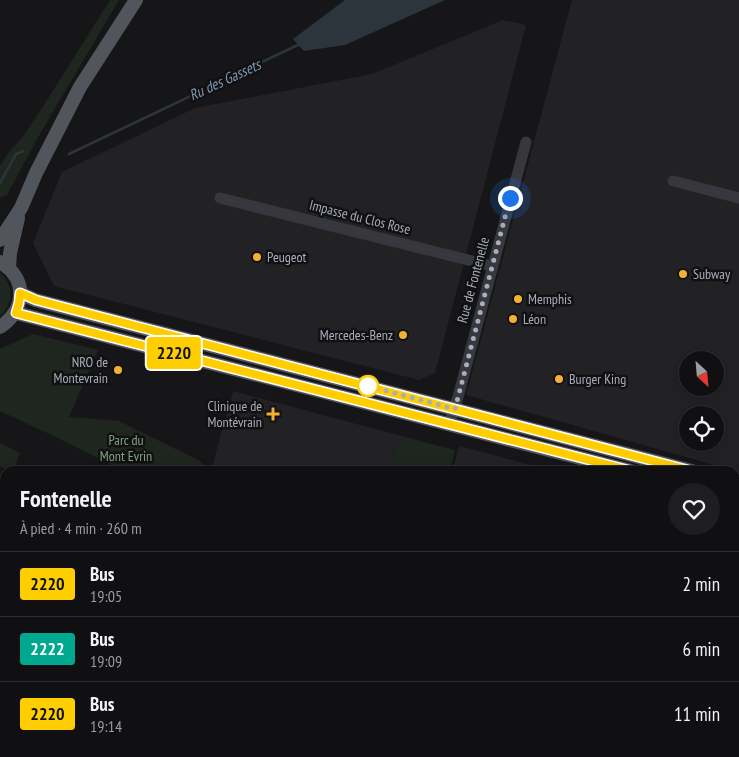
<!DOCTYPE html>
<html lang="fr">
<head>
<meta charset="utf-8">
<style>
	body { margin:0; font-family:"PT Sans Narrow",sans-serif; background:#1e1e20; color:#f1f3f6; height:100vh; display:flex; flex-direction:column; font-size:19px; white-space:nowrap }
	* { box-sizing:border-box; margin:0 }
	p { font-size:16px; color:#9c9d9f }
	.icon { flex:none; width:28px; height:28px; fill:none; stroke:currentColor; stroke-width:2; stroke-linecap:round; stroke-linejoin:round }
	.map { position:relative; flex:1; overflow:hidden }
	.details { position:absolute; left:0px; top:466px; width:740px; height:291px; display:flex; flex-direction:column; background:#101012; border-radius:15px 15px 0 0; box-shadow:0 2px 12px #0003,0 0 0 1px #303032 }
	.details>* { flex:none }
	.badge { padding:0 10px; border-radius:4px; font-size:18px; line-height:32px }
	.needle { width:32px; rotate:154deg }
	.controls { position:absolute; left:679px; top:351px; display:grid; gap:10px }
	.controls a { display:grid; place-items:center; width:45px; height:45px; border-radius:50%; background:#101012; box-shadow:0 2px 12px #0003,0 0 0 1px #303032; font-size:25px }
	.you { position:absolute; width:25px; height:25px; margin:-12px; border:4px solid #fff; border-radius:50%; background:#1a73e8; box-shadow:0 0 0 8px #1a73e833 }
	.map>.badge { position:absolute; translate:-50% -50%; box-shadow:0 0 0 2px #fff }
	.round { display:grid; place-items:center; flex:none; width:52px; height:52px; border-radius:26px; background:#1e1e20 }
	.summary { display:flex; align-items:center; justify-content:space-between; height:85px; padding:0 20px }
	h1 { font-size:24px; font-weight:700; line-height:38px }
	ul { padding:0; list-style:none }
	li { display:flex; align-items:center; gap:15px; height:65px; padding:0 20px; border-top:1px solid #303032 }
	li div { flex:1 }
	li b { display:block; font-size:19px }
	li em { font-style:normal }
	li .badge { min-width:55px; font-weight:700; text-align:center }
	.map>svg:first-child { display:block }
	.built { fill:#222225; fill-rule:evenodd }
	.green { fill:#1e261f }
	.water { fill:#2c353c }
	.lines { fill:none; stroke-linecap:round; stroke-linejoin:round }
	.stream { stroke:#2c353c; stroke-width:2.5 }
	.minor { stroke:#37383d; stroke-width:11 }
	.major { stroke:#53555c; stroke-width:14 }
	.line-casing { stroke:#fff; stroke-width:11 }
	.line { stroke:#ffce00; stroke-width:8 }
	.walk { stroke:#a8adb8; stroke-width:5; stroke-dasharray:0 9 }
	.poi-dot { fill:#f2b134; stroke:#111113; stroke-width:2 }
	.stop-dot { fill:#fff; stroke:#ffce00; stroke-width:2.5 }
	.labels { text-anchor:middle; stroke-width:5; stroke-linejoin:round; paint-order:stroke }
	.street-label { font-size:14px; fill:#a8adb8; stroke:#111113 }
	.poi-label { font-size:14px; fill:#a8adb8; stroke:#111113; text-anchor:start }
	.park-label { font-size:14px; fill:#7fa381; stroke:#111113 }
	.water-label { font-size:15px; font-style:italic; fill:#7f9bb3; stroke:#111113 }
</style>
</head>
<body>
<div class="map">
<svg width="739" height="757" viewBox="0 0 739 757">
	<rect width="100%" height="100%" fill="#161618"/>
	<g class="built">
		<path d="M572,0H739V472L466,395ZM688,360H715V388H688ZM688,415H715V442H688Z"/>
		<path d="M503,20L526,25L435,373L419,380L54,286L33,243L62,172L195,108L372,74Z"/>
		<path d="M233,391L405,437L383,471H211Z"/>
		<path d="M459,446L554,471H452Z"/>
		<path d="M735,519L739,520V757H679L671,753L735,752Z"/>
		<path d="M0,654L5,656V752L56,753L53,757H0Z"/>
	</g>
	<g class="green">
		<path d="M110,0H119L37,139L7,195L0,198V166L8,153L24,135L44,105Z"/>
		<path d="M0,273C14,285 14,304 0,316Z"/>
		<path d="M33,334L98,350L69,417L119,421L198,460L211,471H123L60,439L0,411V349Z"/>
		<path d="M405,437L455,450L450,471H383Z"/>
		<path d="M0,443L20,453L13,471L0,467Z"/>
		<path d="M208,752L305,753L302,757H206Z"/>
		<path d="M663,752L669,757H544L539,753Z"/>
	</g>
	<path class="water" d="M345,0H445L345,45L304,51L293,39Z"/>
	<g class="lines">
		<g class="stream">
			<path d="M69,154L300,44"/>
			<path d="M0,183L16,154L23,151"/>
		</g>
		<g class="minor">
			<path d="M673,181L739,198"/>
			<path d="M220,198L492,266"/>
			<path d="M449,424L458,397L526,142"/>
			<path d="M0,510L4,502"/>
			<path d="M0,637L5,639"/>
			<path d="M735,698L739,699"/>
			<path d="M203,752L210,757"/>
			<path d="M107,757L110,752"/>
			<path d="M118,757L121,752"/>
			<path d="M386,757L390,752"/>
			<path d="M422,757L426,752"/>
		</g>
		<g class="major">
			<path d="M0,240L21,208L36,173L80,87L136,0"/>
			<path d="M0,262C28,278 26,310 0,327"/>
			<path d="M9,268L10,253L18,218"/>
			<path d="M20,293L35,300L692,471"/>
			<path d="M16,313L631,471"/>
			<path d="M735,482L739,484"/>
			<path d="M735,498L739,499"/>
		</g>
	</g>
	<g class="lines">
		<defs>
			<path id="line" d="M632,471L16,313L19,303L20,293L36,300L692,471"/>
		</defs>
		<use href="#line" class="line-casing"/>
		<use href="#line" class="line"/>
		<path class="walk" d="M368,386L364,385L455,409L510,198"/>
	</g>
	<g class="poi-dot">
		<circle cx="257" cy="257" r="5"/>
		<circle cx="683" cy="274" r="5"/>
		<circle cx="518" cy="299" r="5"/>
		<circle cx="513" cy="319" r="5"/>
		<circle cx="403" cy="335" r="5"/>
		<circle cx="118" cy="370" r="5"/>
		<circle cx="559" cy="379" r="5"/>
		<path d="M270.5 406.5h5v5h5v5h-5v5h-5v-5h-5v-5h5z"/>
	</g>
	<circle class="stop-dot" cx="368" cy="386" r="10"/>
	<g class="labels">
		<g class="street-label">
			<text transform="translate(360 217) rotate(14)" y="5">Impasse du Clos Rose</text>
			<text transform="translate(473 280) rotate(-75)" y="5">Rue de Fontenelle</text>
		</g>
		<g class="poi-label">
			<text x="267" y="262">Peugeot</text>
			<text x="693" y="279">Subway</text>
			<text x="528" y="304">Memphis</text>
			<text x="523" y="324">Léon</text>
			<text x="393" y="340" text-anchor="end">Mercedes-Benz</text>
			<text x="108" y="367" text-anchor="end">NRO de<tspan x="108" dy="16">Montevrain</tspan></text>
			<text x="569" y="384">Burger King</text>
			<text x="262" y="411" text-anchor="end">Clinique de<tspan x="262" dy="16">Montévrain</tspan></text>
		</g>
		<g class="park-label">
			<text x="126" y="445">Parc du<tspan x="126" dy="16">Mont Evrin</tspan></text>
		</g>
		<g class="water-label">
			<text transform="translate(225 80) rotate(-25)" y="5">Ru des Gassets</text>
		</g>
	</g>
</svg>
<div class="controls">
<a><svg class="needle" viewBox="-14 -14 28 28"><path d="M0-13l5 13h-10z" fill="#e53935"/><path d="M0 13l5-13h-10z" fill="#9c9d9f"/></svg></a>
<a><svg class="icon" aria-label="locate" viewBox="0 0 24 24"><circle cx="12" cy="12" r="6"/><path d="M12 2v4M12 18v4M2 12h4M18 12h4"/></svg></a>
</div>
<div class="you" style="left:510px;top:198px"></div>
<b class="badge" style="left:174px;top:353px;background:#ffce00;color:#111">2220</b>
<section class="details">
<div class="summary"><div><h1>Fontenelle</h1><p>À pied · 4 min · 260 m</p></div><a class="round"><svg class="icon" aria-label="heart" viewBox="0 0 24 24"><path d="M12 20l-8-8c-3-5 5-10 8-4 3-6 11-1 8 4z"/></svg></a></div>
<ul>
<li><span class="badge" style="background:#ffce00;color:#111">2220</span><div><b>Bus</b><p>19:05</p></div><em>2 min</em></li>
<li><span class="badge" style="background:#00a88f;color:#fff">2222</span><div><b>Bus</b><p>19:09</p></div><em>6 min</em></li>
<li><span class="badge" style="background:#ffce00;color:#111">2220</span><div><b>Bus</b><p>19:14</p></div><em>11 min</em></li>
</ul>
</section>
</div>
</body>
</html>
